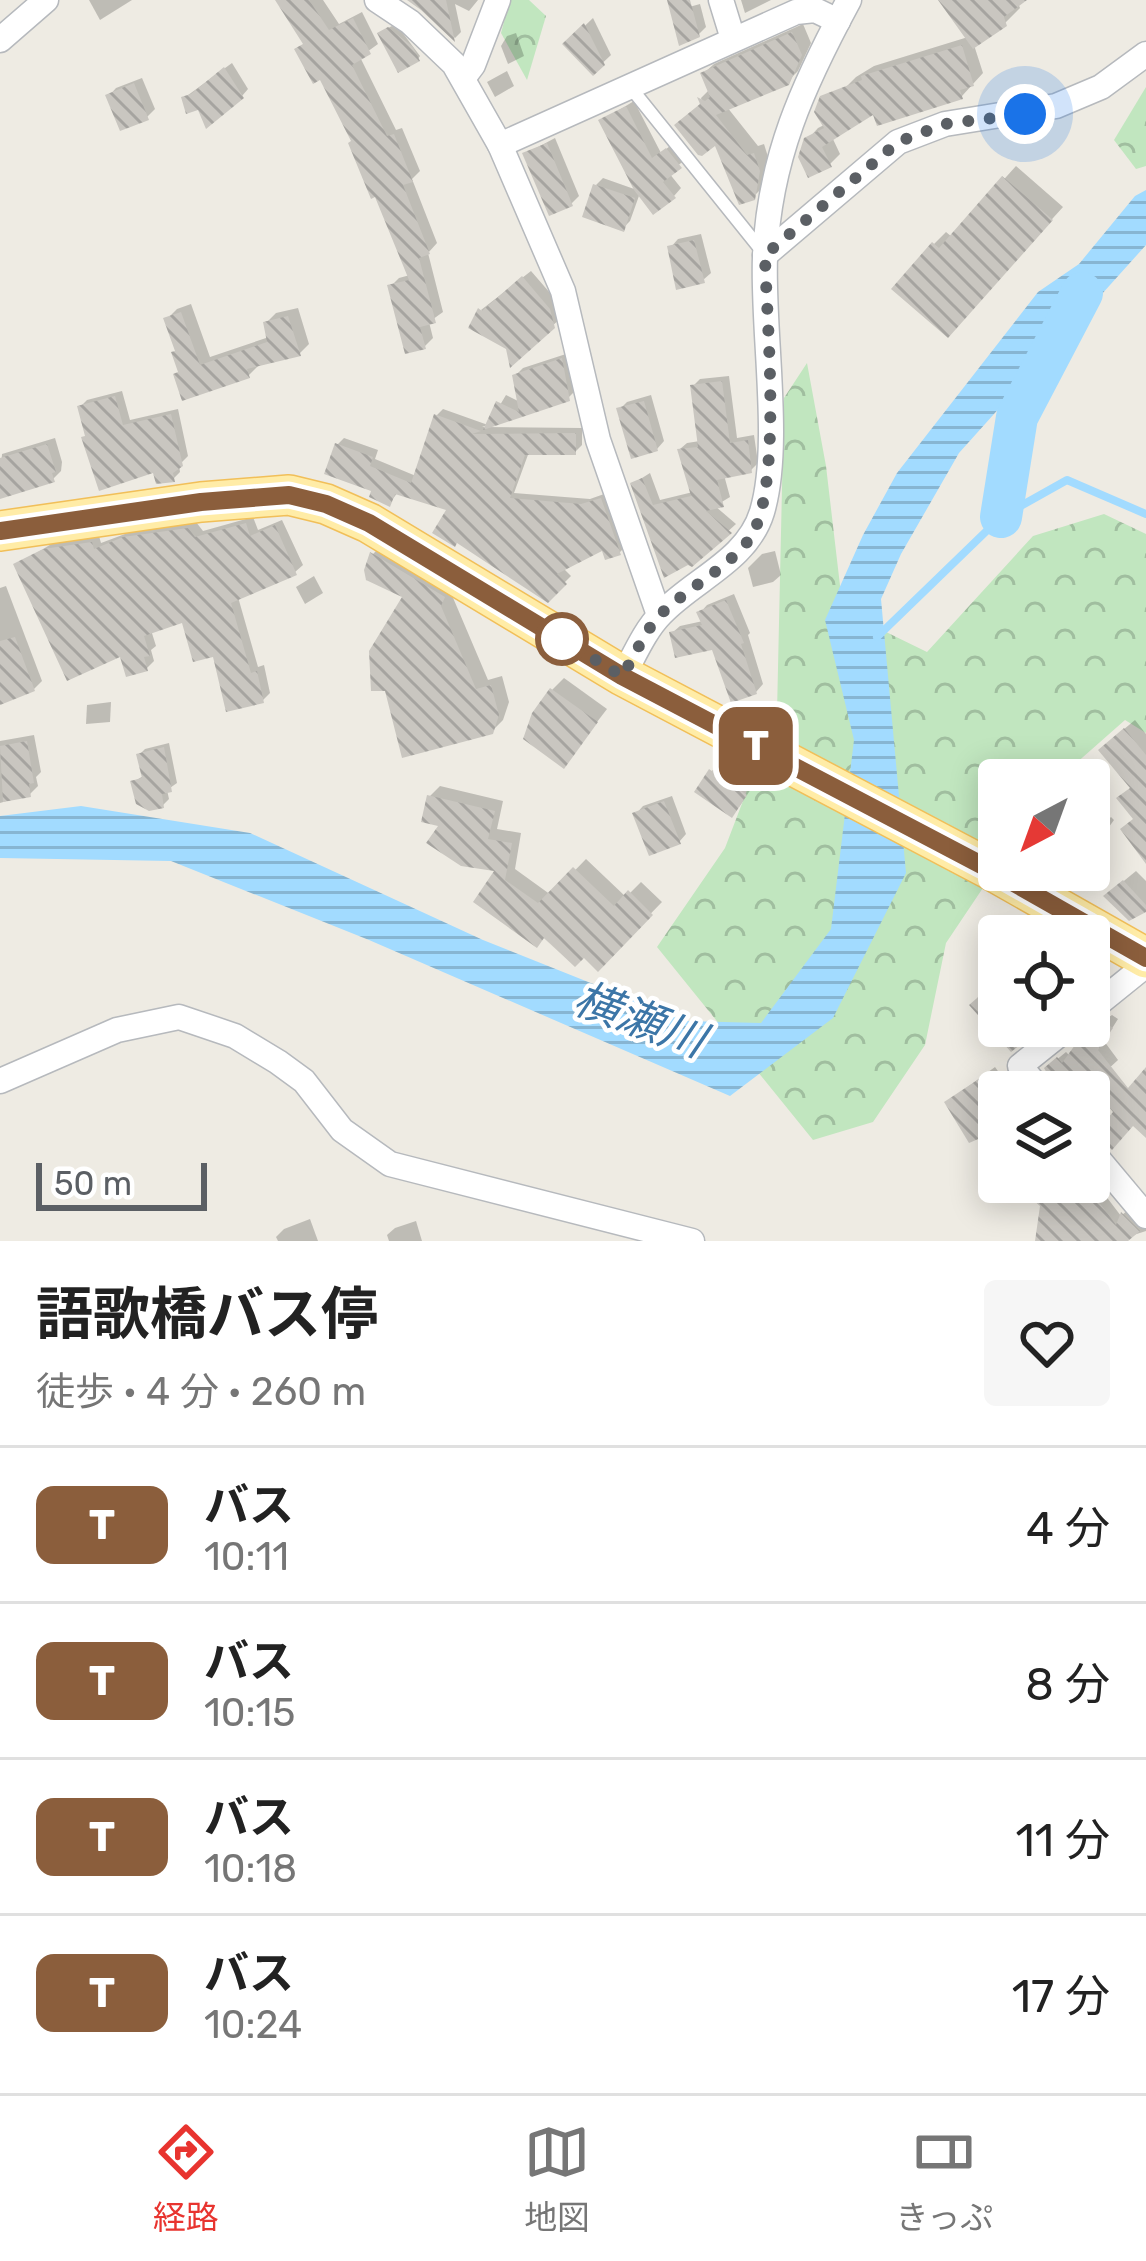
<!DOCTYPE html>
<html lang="ja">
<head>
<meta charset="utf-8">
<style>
	body { margin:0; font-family:Rubik,"Noto Sans JP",sans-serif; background:#f6f6f6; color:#222; height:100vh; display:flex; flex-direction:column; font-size:45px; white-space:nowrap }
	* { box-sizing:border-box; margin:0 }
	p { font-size:39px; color:#767676 }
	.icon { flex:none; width:66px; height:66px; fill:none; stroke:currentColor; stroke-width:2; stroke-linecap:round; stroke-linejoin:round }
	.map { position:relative; height:1241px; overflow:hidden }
	.sheet { display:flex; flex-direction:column; background:#fff; flex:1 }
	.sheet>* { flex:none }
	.badge { padding:0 24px; border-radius:18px; font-size:42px; line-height:78px }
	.needle { width:78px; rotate:221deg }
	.tools { position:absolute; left:978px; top:759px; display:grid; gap:24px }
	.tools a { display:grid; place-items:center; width:132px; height:132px; border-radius:12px; background:#fff; box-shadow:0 6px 30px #0003; font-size:60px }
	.scale { position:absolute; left:36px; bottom:30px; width:171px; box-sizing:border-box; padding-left:12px; border:6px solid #5b5f64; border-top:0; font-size:33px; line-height:42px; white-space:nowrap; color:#5b5f64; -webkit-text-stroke:9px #fff; paint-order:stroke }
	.you { position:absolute; width:60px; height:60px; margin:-30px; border:9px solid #fff; border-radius:50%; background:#1a73e8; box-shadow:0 0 0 18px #1a73e833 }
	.map>.badge { position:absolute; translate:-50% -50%; box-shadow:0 0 0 6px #fff }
	.round { display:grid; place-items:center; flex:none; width:126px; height:126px; border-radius:12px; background:#f6f6f6 }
	.overview { display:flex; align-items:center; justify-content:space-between; height:204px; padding:0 36px }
	h1 { font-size:57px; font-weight:700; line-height:90px }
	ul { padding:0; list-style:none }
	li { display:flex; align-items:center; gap:36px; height:156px; padding:0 36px; border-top:3px solid #e0e0e0 }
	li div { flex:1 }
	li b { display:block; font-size:45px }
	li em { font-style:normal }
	li .badge { min-width:132px; font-weight:700; text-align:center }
	.menu { display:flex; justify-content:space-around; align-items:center; height:168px; border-top:3px solid #e0e0e0; background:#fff; font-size:33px; color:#767676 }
	.menu a { display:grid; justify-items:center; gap:6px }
	.menu .current { color:#e8342f }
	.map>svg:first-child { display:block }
	.forest { fill:url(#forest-crowns) }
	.water { fill:url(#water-rules) }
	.shadow { fill:#0003 }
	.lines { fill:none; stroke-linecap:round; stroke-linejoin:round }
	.stream { stroke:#a2dbff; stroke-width:8 }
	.river { stroke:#a2dbff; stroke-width:42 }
	.building { fill:url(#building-back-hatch) }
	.service-casing { stroke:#b6b9bd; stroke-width:15 }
	.minor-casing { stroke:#b6b9bd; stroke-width:27 }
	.primary-casing { stroke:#f1bf59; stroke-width:42 }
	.service { stroke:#fff; stroke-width:12 }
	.minor { stroke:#fff; stroke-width:24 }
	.primary { stroke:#ffeca7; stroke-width:39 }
	.line-casing { stroke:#fff; stroke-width:27 }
	.line { stroke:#8b5e3c; stroke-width:18 }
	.walk { stroke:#5b5f64; stroke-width:12; stroke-dasharray:0 21.6 }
	.stop-dot { fill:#fff; stroke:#8b5e3c; stroke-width:6 }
	.labels { text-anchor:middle; stroke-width:9; stroke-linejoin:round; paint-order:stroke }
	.water-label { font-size:45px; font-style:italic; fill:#3c76a7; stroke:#fff }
</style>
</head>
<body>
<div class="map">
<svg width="1146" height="1241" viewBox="0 0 1146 1241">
	<defs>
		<pattern id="forest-crowns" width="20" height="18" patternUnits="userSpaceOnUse" patternTransform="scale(3)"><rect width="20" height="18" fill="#c1e6bf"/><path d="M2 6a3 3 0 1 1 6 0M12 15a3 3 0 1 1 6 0" fill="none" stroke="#a0be9f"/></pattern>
		<pattern id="water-rules" width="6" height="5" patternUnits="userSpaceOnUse" patternTransform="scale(3)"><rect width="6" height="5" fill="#a2dbff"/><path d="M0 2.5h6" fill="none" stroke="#87b5d2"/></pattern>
		<pattern id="building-back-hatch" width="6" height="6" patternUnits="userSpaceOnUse" patternTransform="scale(3)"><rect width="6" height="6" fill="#c9c6c0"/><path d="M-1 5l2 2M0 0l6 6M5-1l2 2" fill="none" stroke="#a6a4a0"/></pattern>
	</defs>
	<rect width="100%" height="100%" fill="#eeebe3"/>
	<g class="forest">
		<path d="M510,0H529L546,16L527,80L501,33Z"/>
		<path d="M1146,87V166L1136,169L1114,140Z"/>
		<path d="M807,363L826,466L843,611L927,652L1033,536L1104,514L1146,534V733L1125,720L1057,780H999V864L946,943L925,1045L873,1122L813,1140L657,947L725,848L777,712L784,398Z"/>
	</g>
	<path class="water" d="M1146,190V245L959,453L901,554L881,599L906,873L833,1018L730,1096L369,940L171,861L0,858V816L81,806L250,833L483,940L686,1021L761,1023L831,929L854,740L825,620L863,535L897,473L1038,292L1079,264L1135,196Z"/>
	<g class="shadow">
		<path d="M89,0H132L100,20Z"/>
		<path d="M284,0H323L339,24L362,12L378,44L360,57L396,130L402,128L420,171L412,179L437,243L428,253L443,312L429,322L433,338L425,346L391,286L399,278L410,275L354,141Z"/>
		<path d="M412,0H478L469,11L455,4L461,32L455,38Z"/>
		<path d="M741,0H771L745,13Z"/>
		<path d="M942,0H1022L1018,3L1020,8L1005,23L974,45L983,73L962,96L874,110L832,137L840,154L830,164L807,140L818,128L852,111L846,87L856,77L874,66L968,37Z"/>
		<path d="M700,4L706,27L698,35L682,9Z"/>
		<path d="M593,18L611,55L593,72L566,44Z"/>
		<path d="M803,24L811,43L798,71L787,82L727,107L758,146L764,144L769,160L764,186L753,197L703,104L701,98L710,89L703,74L714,64Z"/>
		<path d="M392,26L402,32L420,56L418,59L384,30Z"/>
		<path d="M516,33L524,56L508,64L501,46L507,36Z"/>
		<path d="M232,63L248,89L242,96L200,107L184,98Z"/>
		<path d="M507,71L514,86L495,97L487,82Z"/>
		<path d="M142,78L155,109L147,117L109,96L116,88Z"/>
		<path d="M634,101L661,153L674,143L687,158L669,173L681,188L674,196L640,193L630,221L623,228L596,185L603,178L637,190L601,121Z"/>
		<path d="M555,138L579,196L571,204L525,154Z"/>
		<path d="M1016,166L1063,207L959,322L934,244L946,232L952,237Z"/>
		<path d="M701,234L711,273L703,280L671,247L678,239Z"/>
		<path d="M531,271L557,301L561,318L512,362L509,347L481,310Z"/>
		<path d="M191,304L210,357L269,337L266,323L276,313L298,308L309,344L299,354L258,366L248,376L181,370L167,319L177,309Z"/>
		<path d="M569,353L576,390L568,398L482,427L582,428V445L575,452H529L514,493L590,499L607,493L626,546L619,553L604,547L563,568L571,576L548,599L450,508L398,492L389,504L337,445L344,438L378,450L375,459L416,476L436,416L443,409L488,425L506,395L520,402L515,376L523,368Z"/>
		<path d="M729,376L737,438L754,435L758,463L751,470L724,475L730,497L715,506L736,524L693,563L634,483L650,473L660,500L693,492L680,449L687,443L700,441L693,386L700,379Z"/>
		<path d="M122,391L130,420L178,409L188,456L179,465L180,472L173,479L88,435L80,407L87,400Z"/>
		<path d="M651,395L664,441L657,449L620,409L627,402Z"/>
		<path d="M55,438L62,462L61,471L53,479L0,480L2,454Z"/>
		<path d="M253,517L258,530L282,520L303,565L295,572L238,597L258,667L264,665L270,693L263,700L184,619L151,630L156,646L151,650L154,661L146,669L17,565L53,543L99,536L101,543L133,531L196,522L203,531Z"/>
		<path d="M384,543L451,593L488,680L502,676L509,702L503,720L491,732L387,688L406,595L367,570L373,554Z"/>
		<path d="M775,551L781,575L773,582L753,587L748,568L762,554Z"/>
		<path d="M314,576L323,593L305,604L296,587Z"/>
		<path d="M6,586L42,681L34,689L0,697V588Z"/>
		<path d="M734,594L750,633L748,635L763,684L756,692L714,646L672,633L680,626L703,621L700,613L707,605Z"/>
		<path d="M564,678L607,709L564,765L552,690Z"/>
		<path d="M111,702L110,722L86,724L87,705Z"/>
		<path d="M1135,720L1146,734V839L1136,818L1132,786L1111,740Z"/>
		<path d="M34,735L41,772L36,777L38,786L30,794L0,803V741Z"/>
		<path d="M169,743L177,783L167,790L169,799L163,805L133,782L145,775L139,755L145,749Z"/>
		<path d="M719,764L753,786L739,807L712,771Z"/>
		<path d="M440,786L503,801L497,829L521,833L515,869L551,895L586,859L626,897L641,882L662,902L598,968L584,954L477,901L500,869L443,824L430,796Z"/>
		<path d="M672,796L686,834L679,842L636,814L643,806Z"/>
		<path d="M1111,817L1114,820L1098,842L1101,846L1089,859V838Z"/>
		<path d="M1052,870H1079L1069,880Z"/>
		<path d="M1136,871L1146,881V909L1119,885Z"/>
		<path d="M1112,1015L1118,1019L1104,1041L1118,1060L1083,1092H1062L1055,1061L1066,1052L1071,1057L1091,1029Z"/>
		<path d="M995,1067L1013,1092H999V1127L947,1102Z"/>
		<path d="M1089,1174L1121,1216L1130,1208L1146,1225V1231L1115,1241L1043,1205L1022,1182H1089Z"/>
		<path d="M310,1219L318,1241H278L276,1237L284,1229Z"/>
		<path d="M416,1221L422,1241H389L387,1235L395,1228Z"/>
	</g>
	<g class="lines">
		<path class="stream" d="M877,637L1001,517L1067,480L1146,514"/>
		<path class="river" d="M1001,517L1017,417L1082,293"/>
	</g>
	<g class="building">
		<path d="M275,0H309L329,30L353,18L371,54L352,65L387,136L394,134L413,182L403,185L430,254L419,258L436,323L420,327L426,349L405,354L387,285L409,280L375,197L371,199L348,143L351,141L320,80L313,84L294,49L303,44Z"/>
		<path d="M407,0H446L455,42L421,10Z"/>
		<path d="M667,0H690L700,37L679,46Z"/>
		<path d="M938,0H1027L1004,17L1007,26L973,49Z"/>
		<path d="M584,23L605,65L593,76L562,44Z"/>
		<path d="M388,27L413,47L420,61L398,73L377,33Z"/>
		<path d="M792,32L802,55L789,85L716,115L747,155L754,153L760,171L755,200L739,205L715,146L702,156L698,155L674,125L700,104L697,97L705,101L710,97L700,73Z"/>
		<path d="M962,45L974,86L960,90L963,99L877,126L873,115L822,147L832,167L808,178L798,157L804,138L824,128L814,112L820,96L862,80L861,76Z"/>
		<path d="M224,67L244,98L206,129L198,110L186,114L181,97L191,94Z"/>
		<path d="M134,83L149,120L120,131L105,95Z"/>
		<path d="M626,106L652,158L666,148L682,168L663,182L676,198L653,215L634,190L598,120Z"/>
		<path d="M547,143L573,206L549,216L522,153Z"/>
		<path d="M1002,176L1053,220L948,338L891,289L932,242L939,248Z"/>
		<path d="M593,184L635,198L624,232L582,217Z"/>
		<path d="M694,240L705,283L676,290L667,246Z"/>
		<path d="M522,276L550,309L555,328L510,368L506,349L468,328L478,308L482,311Z"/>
		<path d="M181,312L200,365L267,342L263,322L288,316L301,356L247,369L250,378L182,401L173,374L178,372L171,352L175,351L163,318Z"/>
		<path d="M562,358L570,401L483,430L496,401L519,412L512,375Z"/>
		<path d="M722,381L730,443L748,440L752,473L717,480L724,507L706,511L732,533L692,567L688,565L664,578L630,483L642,478L653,505L691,496L677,449L698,447L690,385Z"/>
		<path d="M115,396L123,425L171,414L183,466L173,473L175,482L156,484L153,473L99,491L81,437L85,436L77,406Z"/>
		<path d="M644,401L658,451L631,459L616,408Z"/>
		<path d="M434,414L481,431L472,434L576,433V455H525L510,498L581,504L601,498L621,555L605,560L602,551L557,574L567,584L548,603L457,543L455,547L432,533L446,510L395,494L390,507L369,497L371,491L324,474L335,443L373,457L370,466L411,483Z"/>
		<path d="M47,444L56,472L52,473L55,482L0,499V458Z"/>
		<path d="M246,523L250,536L275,525L297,575L231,603L251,673L257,671L264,703L226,712L213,657L193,662L182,623L144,636L150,656L144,657L148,671L126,677L120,657L67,681L13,564L43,549L92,542L94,549L123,537L188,528L195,537Z"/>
		<path d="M370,552L445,597L441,606L476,689L491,685L499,715L493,734L402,758L385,691H371L369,651L402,597L366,580L364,570Z"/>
		<path d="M726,600L744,643L741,644L757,694L731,703L712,650L675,658L669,632L702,625L696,612Z"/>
		<path d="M15,637L35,691L0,705V641Z"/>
		<path d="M550,688L598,722L564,769L523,739L532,713Z"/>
		<path d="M1124,728L1146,755V864L1120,829L1133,819L1116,798L1130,788L1098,750Z"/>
		<path d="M27,741L34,783L29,784L31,797L3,802L0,746Z"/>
		<path d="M164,747L172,792L162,794L164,808L149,811L136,804L130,781L142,778L136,754Z"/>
		<path d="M709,769L747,795L732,818L694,792Z"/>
		<path d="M427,795L495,811L488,839L512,843L505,880L538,903L573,867L614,906L628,890L653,915L598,972L584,958L575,967L544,938L537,948L473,902L494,871L461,866L426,843L438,826L421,822Z"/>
		<path d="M664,801L681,844L649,856L632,813Z"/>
		<path d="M1123,880L1146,905V912L1129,921L1103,896Z"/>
		<path d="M999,979V1026H1031L1036,1032L1011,1052L969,1005Z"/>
		<path d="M1103,1021L1113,1028L1098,1050L1128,1088L1146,1067V1138L1133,1126L1112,1150L1095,1133L1113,1112L1097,1092H1058L1044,1068L1057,1057L1062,1063L1088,1027Z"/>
		<path d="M982,1077L999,1097V1130L969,1143L944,1102Z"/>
		<path d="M1013,1182H1084L1116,1225L1121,1212L1140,1231L1128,1241H1035L1040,1206Z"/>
	</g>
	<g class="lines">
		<defs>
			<path id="service" d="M631,88L762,251"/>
			<g id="minor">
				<path d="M377,0L410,22L454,64L500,145L563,291L598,440L659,615"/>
				<path d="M721,0L733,39"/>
				<path d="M0,40L46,0"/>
				<path d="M464,77L473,65L498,0"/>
				<path d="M500,145L796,12L815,10L838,21"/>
				<path d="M765,255L898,142L945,124L1056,106L1101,87L1146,54"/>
				<path d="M623,676C634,656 645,630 661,614C694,579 747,561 762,512C782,445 762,331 765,257C769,159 803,85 849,0"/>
				<path d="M1089,1011L1146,965"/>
				<path d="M0,1081L117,1030L179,1017L235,1036L278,1062L304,1081L342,1130L390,1164L692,1241"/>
				<path d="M1042,1092L1020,1066L1070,1026"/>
				<path d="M1089,1148L1146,1216"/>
			</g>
			<path id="primary" d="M0,531L201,502L289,495L326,504L369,523L623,676L993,871L1146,958"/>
		</defs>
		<use href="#service" class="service-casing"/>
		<use href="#minor" class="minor-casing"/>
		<use href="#primary" class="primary-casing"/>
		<use href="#service" class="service"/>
		<use href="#minor" class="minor"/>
		<use href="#primary" class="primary"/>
	</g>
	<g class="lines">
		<defs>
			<path id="line" d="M0,531L201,502L289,495L326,504L369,523L622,676L993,871L1146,958"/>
		</defs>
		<use href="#line" class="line-casing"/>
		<use href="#line" class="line"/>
		<path class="walk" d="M562,639L551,633L622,676C635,656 646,628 662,613C689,587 725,570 748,541C784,495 766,316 765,255L898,142L945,124L1025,114"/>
	</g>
	<circle class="stop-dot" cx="562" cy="639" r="24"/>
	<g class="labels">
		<g class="water-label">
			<text transform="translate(640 1019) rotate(20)" y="16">横瀬川</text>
		</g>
	</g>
</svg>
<div class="tools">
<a><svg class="needle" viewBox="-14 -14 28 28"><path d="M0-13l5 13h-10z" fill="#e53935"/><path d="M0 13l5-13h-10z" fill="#767676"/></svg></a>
<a><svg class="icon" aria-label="locate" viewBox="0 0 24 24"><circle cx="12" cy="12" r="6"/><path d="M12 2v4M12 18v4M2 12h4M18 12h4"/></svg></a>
<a><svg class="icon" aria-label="layers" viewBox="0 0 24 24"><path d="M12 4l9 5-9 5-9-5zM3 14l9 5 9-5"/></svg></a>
</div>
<div class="scale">50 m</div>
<div class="you" style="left:1025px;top:114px"></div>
<b class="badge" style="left:756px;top:746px;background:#8b5e3c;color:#fff">T</b>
</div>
<section class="sheet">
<div class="overview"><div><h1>語歌橋バス停</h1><p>徒歩 · 4 分 · 260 m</p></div><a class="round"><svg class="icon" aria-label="heart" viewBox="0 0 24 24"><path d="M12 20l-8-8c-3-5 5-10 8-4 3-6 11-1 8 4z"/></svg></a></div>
<ul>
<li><span class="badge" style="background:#8b5e3c;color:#fff">T</span><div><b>バス</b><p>10:11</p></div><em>4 分</em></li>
<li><span class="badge" style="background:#8b5e3c;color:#fff">T</span><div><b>バス</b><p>10:15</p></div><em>8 分</em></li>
<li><span class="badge" style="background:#8b5e3c;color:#fff">T</span><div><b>バス</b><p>10:18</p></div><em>11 分</em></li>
<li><span class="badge" style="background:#8b5e3c;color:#fff">T</span><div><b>バス</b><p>10:24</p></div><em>17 分</em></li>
</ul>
</section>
<nav class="menu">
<a class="current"><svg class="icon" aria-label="directions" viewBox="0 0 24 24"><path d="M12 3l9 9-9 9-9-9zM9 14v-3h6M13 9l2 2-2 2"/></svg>経路</a>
<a><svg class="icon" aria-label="map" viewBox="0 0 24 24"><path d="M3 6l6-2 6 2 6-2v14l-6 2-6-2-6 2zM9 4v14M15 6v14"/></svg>地図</a>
<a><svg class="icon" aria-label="tickets" viewBox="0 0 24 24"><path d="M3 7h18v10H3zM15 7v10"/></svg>きっぷ</a>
</nav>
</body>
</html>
